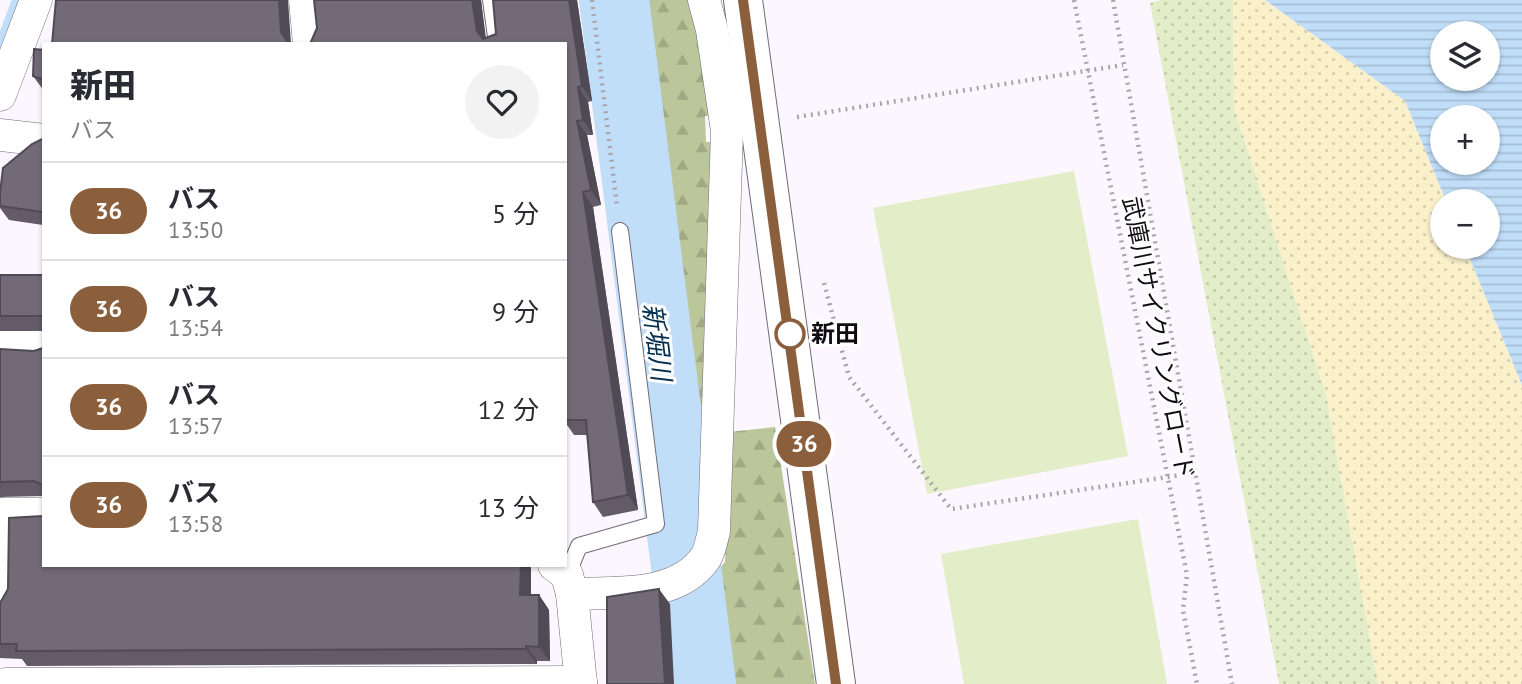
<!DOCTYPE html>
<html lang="ja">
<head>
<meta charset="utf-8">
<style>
	body { margin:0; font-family:"PT Sans","Noto Sans JP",sans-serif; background:#f2f2f3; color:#2b2b33; height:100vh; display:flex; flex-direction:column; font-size:26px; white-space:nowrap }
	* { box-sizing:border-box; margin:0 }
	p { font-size:23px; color:#7c7c81 }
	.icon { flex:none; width:38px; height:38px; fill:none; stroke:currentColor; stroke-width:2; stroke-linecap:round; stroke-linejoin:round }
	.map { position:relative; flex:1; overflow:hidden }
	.side { position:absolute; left:42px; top:42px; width:525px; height:525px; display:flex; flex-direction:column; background:#fff; border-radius:0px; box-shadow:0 2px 5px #0004 }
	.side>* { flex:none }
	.badge { padding:0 14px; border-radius:23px; font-size:24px; line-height:46px }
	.controls { position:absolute; left:1430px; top:21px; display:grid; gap:14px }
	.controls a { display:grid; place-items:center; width:70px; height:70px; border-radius:50%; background:#fff; box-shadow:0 2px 5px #0004; font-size:35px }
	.map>.badge { position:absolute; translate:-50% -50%; box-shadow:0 0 0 4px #fff }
	.round { display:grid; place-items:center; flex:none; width:74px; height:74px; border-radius:37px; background:#f2f2f3 }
	.headline { display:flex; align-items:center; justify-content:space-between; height:119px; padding:0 28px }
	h1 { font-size:33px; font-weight:800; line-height:52px }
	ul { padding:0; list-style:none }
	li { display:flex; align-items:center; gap:21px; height:98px; padding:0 28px; border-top:2px solid #e1e1e2 }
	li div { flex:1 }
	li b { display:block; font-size:26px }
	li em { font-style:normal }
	li .badge { min-width:77px; font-weight:700; text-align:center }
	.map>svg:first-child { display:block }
	.grass { fill:url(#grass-dots) }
	.forest { fill:url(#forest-firs) }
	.sand { fill:url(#sand-dots) }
	.pitch { fill:#e3edc7 }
	.water { fill:url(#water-rules); fill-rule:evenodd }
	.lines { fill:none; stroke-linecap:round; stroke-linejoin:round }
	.stream { stroke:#c1def9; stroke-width:12 }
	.river { stroke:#c1def9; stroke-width:70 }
	.lane-casing { stroke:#736a78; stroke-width:18 }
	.street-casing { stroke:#736a78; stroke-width:33 }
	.secondary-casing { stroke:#736a78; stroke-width:40 }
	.path { stroke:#a9a5ab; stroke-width:4.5; stroke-dasharray:2 5; stroke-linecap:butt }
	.lane { stroke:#fff; stroke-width:16 }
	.street { stroke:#fff; stroke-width:32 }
	.secondary { stroke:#fff; stroke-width:38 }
	.wall { fill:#635b67 }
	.shaded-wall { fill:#504a54 }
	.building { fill:#736a78; stroke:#504a54; stroke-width:2 }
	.line-casing { stroke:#fff; stroke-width:16 }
	.line { stroke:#8b5e3c; stroke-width:10 }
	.stop-dot { fill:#fff; stroke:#8b5e3c; stroke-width:3.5 }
	.labels { text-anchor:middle; stroke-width:6; stroke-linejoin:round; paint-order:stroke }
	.stop-label { font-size:24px; font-weight:bold; fill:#0f0c11; stroke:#fff; text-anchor:start }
	.street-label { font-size:24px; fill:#0f0c11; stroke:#fff }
	.water-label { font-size:26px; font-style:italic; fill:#042e4e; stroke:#fff }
</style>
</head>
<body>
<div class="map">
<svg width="1522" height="684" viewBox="0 0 1522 684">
	<defs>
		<pattern id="grass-dots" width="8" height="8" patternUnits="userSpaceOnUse" patternTransform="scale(1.75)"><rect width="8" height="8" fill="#e3edc7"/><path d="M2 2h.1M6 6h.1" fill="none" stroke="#c2caaa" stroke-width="1.8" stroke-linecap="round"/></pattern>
		<pattern id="forest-firs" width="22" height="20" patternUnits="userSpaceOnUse" patternTransform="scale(1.75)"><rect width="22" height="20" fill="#bbc69a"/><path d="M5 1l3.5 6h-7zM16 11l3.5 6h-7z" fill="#a0a984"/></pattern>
		<pattern id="sand-dots" width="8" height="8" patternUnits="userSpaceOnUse" patternTransform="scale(1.75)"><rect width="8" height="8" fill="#faf0ca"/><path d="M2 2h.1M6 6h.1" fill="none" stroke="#d5cdac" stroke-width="1.8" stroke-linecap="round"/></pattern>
		<pattern id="water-rules" width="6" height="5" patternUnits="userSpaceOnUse" patternTransform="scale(1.75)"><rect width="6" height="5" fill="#c1def9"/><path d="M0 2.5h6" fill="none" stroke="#a5bdd4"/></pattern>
	</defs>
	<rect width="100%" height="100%" fill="#fcf7fe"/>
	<path class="grass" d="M1160,0H1233L1234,108L1326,395L1378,684H1279L1150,3Z"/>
	<g class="forest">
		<path d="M633,0H695L717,115L705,116L706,142H720L703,405L687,408L651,109Z"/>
		<path d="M775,427L815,684H718L702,588L725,562L729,432Z"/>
	</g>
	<path class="sand" d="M1233,0H1265L1405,101L1446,201H1442V247H1465L1522,385V684H1378L1326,395L1234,108Z"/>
	<g class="pitch">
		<path d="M1074,171L1128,456L927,494L873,208Z"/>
		<path d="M1138,519L1167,684H964L941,554Z"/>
	</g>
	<path class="water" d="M1265,0H1522V385L1465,247H1488V201H1446L1405,101ZM1442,33H1488V79H1442ZM1442,117H1488V163H1442Z"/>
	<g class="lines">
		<path class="stream" d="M0,48L18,0"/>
		<path class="river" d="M614,0L701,684"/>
		<defs>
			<g id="lane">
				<path d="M491,0L497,44"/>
				<path d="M567,575L579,546L656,524L620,231"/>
			</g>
			<g id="street">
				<path d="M305,0L309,44"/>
				<path d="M0,95L36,0"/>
				<path d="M0,135L44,140"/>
				<path d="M0,347H44"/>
				<path d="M0,514H44"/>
				<path d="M554,565L567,575L572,594L581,684"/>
				<path d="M572,594C615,592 678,599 706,557C710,550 712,539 714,531L727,131L712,30L704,0"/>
				<path d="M0,603L1,514"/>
				<path d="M6,684L581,682"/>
			</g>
			<path id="secondary" d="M743,0L836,684"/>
		</defs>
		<use href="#lane" class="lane-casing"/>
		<use href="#street" class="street-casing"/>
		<use href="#secondary" class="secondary-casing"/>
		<g class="path">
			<path d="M592,0L617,206"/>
			<path d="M1074,0L1187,575L1183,610L1197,684"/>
			<path d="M1113,0L1232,684"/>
			<path d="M797,117L1123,65"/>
			<path d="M824,283L849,377L951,509L1195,473"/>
		</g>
		<use href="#lane" class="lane"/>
		<use href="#street" class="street"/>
		<use href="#secondary" class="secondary"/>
	</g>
	<g class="wall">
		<path d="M314,0H481L486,38L577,0L592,101L588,102L593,135H587L601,205L593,207L638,510L603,517L593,502L587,435H574L565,422V44L317,28Z"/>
		<path d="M44,50V91L33,76Z"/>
		<path d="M44,138L43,225L9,220L0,208V193Z"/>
		<rect x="0" y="275" width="44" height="56"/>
		<path d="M44,348V496L0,497V349L34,351Z"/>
		<path d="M44,565H529L531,568V595H539L549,610L550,661H537V664L27,666L22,659L0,658V603Z"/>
	</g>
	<g class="shaded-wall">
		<path d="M279,0H288L291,44H289L281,32Z"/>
		<path d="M472,0H481L486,44L477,31Z"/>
		<path d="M569,0H577L592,101L582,86Z"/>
		<path d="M578,87L588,102L593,135L583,120Z"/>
		<path d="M577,121L587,135L601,205L591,190Z"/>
		<path d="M583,192L593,207L638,510L628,495Z"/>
		<path d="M521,565H529L531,568V610L520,595Z"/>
		<path d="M659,589L670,604L674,684H665Z"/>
		<path d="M539,595L549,610L550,661L539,647Z"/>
		<path d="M526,646L537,661V664L526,649Z"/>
	</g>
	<g class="building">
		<path d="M56,0H279L281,32L289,44H52Z"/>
		<path d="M314,0H472L477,31L483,39L496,34L493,0H569L582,86L578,87L583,120L577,121L591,190L583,192L628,495L593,502L586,420H565V44H310L317,28Z"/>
		<path d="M34,49L44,50V80L33,76Z"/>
		<path d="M44,138V256L43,212L0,206V193L3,168L32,144Z"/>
		<path d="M0,275H44V318L42,316H0Z"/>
		<path d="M43,348L44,486L34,481L0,482V349L34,351Z"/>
		<path d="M44,514V565H521L520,595H539V647L526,646V649L16,651L17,644H0V603L8,589L9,518L42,516Z"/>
		<path d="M659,589L665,684H607V597Z"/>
	</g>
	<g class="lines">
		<defs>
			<path id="line" d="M743,0L836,684"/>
		</defs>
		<use href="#line" class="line-casing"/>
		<use href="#line" class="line"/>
	</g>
	<circle class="stop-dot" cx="790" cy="334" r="14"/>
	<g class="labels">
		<g class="stop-label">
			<text x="811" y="342">新田</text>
		</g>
		<g class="street-label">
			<text transform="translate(1158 338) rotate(79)" y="8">武庫川サイクリングロード</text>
		</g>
		<g class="water-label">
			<text transform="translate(657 342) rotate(83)" y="9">新堀川</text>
		</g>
	</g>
</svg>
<div class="controls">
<a><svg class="icon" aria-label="layers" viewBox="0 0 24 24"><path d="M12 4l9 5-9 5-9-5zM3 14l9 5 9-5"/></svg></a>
<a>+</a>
<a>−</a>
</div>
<b class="badge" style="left:804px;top:444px;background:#8b5e3c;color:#fff">36</b>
<section class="side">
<div class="headline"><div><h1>新田</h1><p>バス</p></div><a class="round"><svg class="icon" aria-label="heart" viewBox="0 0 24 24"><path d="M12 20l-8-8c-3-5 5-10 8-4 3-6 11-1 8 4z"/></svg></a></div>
<ul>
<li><span class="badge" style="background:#8b5e3c;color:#fff">36</span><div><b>バス</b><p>13:50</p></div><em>5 分</em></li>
<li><span class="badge" style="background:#8b5e3c;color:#fff">36</span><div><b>バス</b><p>13:54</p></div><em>9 分</em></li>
<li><span class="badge" style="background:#8b5e3c;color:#fff">36</span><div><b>バス</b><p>13:57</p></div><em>12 分</em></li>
<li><span class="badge" style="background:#8b5e3c;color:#fff">36</span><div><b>バス</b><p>13:58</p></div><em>13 分</em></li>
</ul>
</section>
</div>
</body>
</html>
